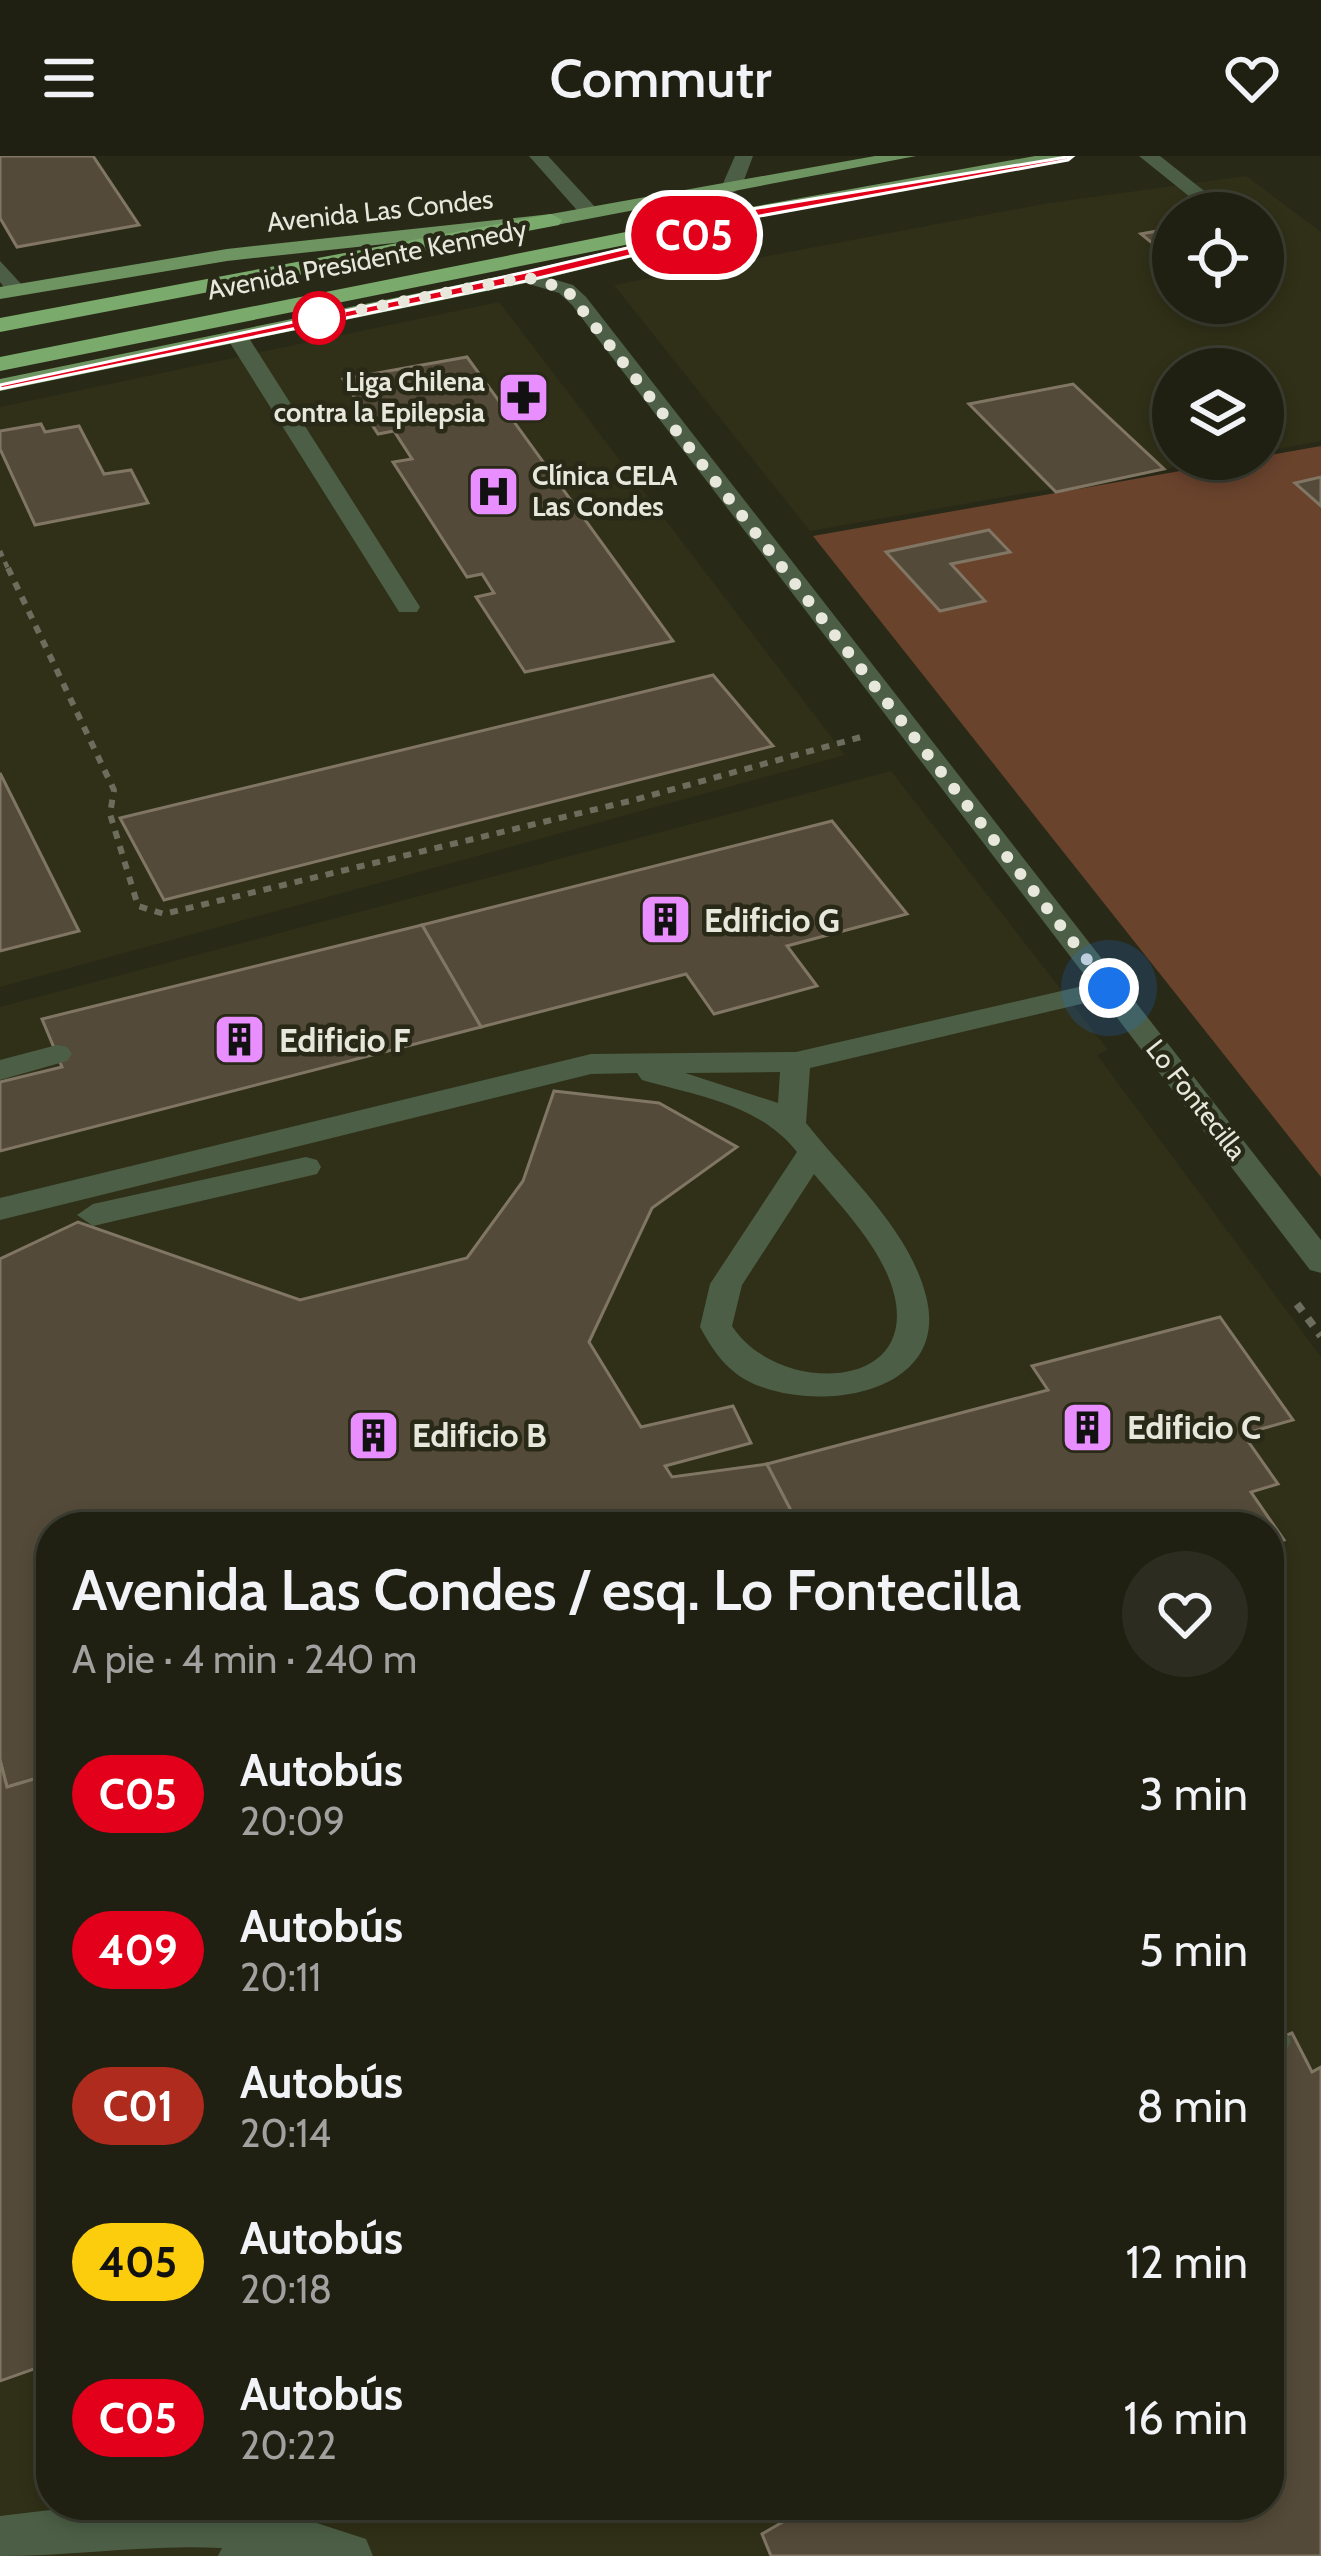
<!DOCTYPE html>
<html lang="es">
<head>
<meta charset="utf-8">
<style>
	body { margin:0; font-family:Cabin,sans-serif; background:#2c2c20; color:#f1f3f6; height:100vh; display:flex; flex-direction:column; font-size:45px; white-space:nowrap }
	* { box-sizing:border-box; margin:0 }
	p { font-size:39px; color:#a1a29f }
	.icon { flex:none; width:66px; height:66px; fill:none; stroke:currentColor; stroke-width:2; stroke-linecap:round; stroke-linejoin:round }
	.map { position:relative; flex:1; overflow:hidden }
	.details { position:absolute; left:36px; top:1356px; width:1248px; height:1008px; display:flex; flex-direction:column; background:#1f1f12; border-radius:48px; box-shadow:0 6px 18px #0003,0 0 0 3px #3c3d32 }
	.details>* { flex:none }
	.badge { padding:0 24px; border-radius:39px; font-size:42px; line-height:78px }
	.fabs { position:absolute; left:1152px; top:36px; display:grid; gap:24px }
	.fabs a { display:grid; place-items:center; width:132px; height:132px; border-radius:50%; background:#1f1f12; box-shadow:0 6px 18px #0003,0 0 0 3px #3c3d32; font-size:60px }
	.you { position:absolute; width:60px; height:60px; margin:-30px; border:9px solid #fff; border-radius:50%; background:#1a73e8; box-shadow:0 0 0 18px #1a73e833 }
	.map>.badge { position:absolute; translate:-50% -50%; box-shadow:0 0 0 6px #fff }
	.round { display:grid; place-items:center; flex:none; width:126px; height:126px; border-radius:63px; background:#2c2c20 }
	.head { display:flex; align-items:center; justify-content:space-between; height:204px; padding:0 36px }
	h1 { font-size:57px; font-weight:600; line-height:90px }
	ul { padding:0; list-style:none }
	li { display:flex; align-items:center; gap:36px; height:156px; padding:0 36px }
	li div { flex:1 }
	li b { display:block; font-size:45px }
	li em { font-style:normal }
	li .badge { min-width:132px; font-weight:700; text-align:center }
	header { display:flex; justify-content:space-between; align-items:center; height:156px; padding:0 36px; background:#1f1f12; font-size:54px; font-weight:600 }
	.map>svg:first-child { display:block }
	.built { fill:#303018; fill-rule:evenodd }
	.green { fill:#6a432d }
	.building { fill:#544a39; stroke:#817664; stroke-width:3 }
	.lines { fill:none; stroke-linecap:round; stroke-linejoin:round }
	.path-far2 { stroke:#6d6d5e; stroke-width:4.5; stroke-dasharray:6 6; stroke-linecap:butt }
	.path-far1 { stroke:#6d6d5e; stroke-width:6; stroke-dasharray:8 8; stroke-linecap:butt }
	.path { stroke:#6d6d5e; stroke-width:8; stroke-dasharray:9 9; stroke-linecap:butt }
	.service { fill:#4c5f46; fill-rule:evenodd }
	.pedestrian { fill:#4c5f46; fill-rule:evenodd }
	.tertiary { fill:#4c5f46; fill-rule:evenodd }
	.primary { fill:#6e9561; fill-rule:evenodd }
	.motorway { fill:#7bab6c; fill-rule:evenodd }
	.line { fill:#e2001a; stroke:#fff; stroke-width:3 }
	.walk { stroke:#e7e7dc; stroke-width:12; stroke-dasharray:0 21.6 }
	.stop-dot { fill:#fff; stroke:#e2001a; stroke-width:6 }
	.labels { text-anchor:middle; stroke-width:9; stroke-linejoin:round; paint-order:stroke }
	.far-street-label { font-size:27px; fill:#e7e7dc; stroke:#292918 }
	.far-poi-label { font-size:27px; font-weight:bold; fill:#e7e7dc; stroke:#292918; text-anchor:end }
	.poi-label { font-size:33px; font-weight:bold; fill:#e7e7dc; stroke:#292918; text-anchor:start }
</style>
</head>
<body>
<header><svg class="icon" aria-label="menu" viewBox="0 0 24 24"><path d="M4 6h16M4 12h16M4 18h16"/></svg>Commutr<svg class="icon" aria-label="heart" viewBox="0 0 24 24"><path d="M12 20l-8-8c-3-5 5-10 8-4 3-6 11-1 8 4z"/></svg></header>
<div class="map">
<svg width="1321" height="2400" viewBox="0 0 1321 2400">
	<rect width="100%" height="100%" fill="#292918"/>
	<g class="built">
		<path d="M1246,20L1321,76V285L1263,296V213H1173V303H1221L810,375L614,129L1049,47ZM1173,57H1263V147H1173Z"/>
		<path d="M499,146L845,599L0,831V251Z"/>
		<path d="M891,615L1108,894L1097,899L1321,1201V2400H0V851ZM51,1371H1269V2349H51Z"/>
	</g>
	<path class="green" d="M1321,290V1021L813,380Z"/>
	<g class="building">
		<path d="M0,0H93L139,69L17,91L0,62Z"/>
		<path d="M1173,72V99L1168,100L1141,78Z"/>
		<path d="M467,201L673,485L525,516L476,441L494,437L482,418L467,421L393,306L412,303L394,275L378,278L343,223Z"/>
		<path d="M1073,228L1164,313L1056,336L969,248Z"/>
		<path d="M41,268L45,276L79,270L104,318L131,314L148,347L35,369L0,293V275Z"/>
		<path d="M1321,321V350L1295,327Z"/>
		<path d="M989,374L1010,396L951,408L985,445L940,455L886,396Z"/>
		<path d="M713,519L773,590L164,744L120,662Z"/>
		<path d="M0,617L79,775L0,795Z"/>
		<path d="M832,665L907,758L787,790L817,830L714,858L686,818L481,871L422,769Z"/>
		<path d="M422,769L481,871L0,995V926L62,911L42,863Z"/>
		<path d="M554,935L659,947L737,991L652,1052L589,1186L641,1271L733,1250L751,1287L665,1310L672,1321L767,1308L796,1364L770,1371H51V1618L7,1631L0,1604V1103L78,1066L300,1144L467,1102L523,1025Z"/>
		<path d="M1220,1161L1293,1264L1243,1278L1278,1328L1251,1336L1284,1384L1269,1389V1371H770L796,1364L767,1308L1048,1234L1032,1210Z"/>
		<path d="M0,1604L7,1631L51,1618V2207L0,2225Z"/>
		<path d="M1292,1877L1312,1916L1321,1911V2400H771L762,2378L812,2349H1269V1886Z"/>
	</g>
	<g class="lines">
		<path class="path-far2" d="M0,395L9,415"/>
		<path class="path-far1" d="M8,412L114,634L110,658L138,750L164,758L634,644L861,581"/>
		<path class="path" d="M1297,1148L1321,1180"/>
		<g class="service">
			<path d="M529,0H548L597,53V61H583Z"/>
			<path d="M735,0H753L741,32L731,38L721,32Z"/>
			<path d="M1139,0H1160L1232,57H1210Z"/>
			<path d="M1263,82L1271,85V93L1263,95Z"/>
			<path d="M0,105L23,130V138H9L0,126Z"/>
			<path d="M229,175L247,179L420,451L417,456H399L396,451L225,179Z"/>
			<path d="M1109,824L1123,833L1119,839L810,912L806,967C847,1019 909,1073 926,1140C952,1240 813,1259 748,1225C725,1213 712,1193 700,1171L710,1128L797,996C759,948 698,940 642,924L637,917L591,918L0,1064V1042L591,898L796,896ZM780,916L778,947L685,917ZM814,1018C843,1053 885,1095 895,1142C915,1238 775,1237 732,1170L742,1129Z"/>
			<path d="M57,889L67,891L72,898L67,905L0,924V904Z"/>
			<path d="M306,1001L317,1004L321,1011L317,1018L93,1070L77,1059L93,1048Z"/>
			<path d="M92,2349H292L289,2358L366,2383L373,2400H218L222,2392C147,2388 75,2400 0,2400V2360Z"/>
		</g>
		<path class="pedestrian" d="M1269,1865L1283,1870L1291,1885L1285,1898L1270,1903Z"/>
		<path class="tertiary" d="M526,115L573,129L586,141L1321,1084V1117L1310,1114L572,149L559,137L519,125L516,121Z"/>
		<g class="primary">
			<path d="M875,0H916L551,70L227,105L0,143V131L227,93L551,58Z"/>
			<path d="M1035,0H1076L751,63L694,86L526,127L0,235V223L526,115L680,78L746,52Z"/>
		</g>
		<g class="motorway">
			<path d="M746,52L754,53V63L0,215V201Z"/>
			<path d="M551,58L562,64L559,69L0,176V162Z"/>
		</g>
	</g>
	<path class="line" d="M1068,4L749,62L692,85L526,125L0,233V229L526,116L682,79L746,54L1073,0Z"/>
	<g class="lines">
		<path class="walk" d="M319,162L526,121L566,133L1109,832"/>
	</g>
	<defs>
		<symbol id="pharmacy-square" viewBox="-11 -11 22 22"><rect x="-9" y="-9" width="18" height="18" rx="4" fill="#e98efe" stroke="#292918"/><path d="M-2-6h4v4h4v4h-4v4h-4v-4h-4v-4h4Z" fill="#111"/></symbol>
		<symbol id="hospital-square" viewBox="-11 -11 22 22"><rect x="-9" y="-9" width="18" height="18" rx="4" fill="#e98efe" stroke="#292918"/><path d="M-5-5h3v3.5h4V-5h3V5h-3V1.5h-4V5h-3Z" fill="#111"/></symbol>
		<symbol id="building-square" viewBox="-11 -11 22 22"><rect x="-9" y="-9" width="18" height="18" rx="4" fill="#e98efe" stroke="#292918"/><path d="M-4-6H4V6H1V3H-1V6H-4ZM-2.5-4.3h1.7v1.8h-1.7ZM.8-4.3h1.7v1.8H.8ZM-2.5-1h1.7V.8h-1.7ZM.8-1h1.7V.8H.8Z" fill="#111"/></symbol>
	</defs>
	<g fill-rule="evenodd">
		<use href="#pharmacy-square" x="494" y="212" width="59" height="59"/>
		<use href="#hospital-square" x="464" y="306" width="59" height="59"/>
		<use href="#building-square" x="636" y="734" width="59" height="59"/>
		<use href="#building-square" x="210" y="854" width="59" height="59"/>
		<use href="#building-square" x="1058" y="1242" width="59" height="59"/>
		<use href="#building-square" x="344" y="1250" width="59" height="59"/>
	</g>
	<circle class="stop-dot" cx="319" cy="162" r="24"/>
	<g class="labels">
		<g class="far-street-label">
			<text transform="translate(380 55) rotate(-6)" y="9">Avenida Las Condes</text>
			<text transform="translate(367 104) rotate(-11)" y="9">Avenida Presidente Kennedy</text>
			<text transform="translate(1196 944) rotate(52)" y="9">Lo Fontecilla</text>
		</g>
		<g class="far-poi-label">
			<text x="485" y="235">Liga Chilena<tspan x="485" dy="31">contra la Epilepsia</tspan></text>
			<text x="532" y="329" text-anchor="start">Clínica CELA<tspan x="532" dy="31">Las Condes</tspan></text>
		</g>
		<g class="poi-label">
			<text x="704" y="776">Edificio G</text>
			<text x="279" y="896">Edificio F</text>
			<text x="1127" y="1283">Edificio C</text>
			<text x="412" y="1291">Edificio B</text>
		</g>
	</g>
</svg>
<div class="fabs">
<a><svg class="icon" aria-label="locate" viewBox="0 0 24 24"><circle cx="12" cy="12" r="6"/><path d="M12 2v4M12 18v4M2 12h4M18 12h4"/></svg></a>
<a><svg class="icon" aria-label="layers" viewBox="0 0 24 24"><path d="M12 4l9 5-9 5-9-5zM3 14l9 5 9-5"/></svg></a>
</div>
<div class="you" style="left:1109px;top:832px"></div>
<b class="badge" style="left:694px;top:79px;background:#e2001a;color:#fff">C05</b>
<section class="details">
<div class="head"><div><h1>Avenida Las Condes / esq. Lo Fontecilla</h1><p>A pie · 4 min · 240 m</p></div><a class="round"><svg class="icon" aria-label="heart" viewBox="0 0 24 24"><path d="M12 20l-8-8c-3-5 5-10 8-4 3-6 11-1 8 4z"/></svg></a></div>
<ul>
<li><span class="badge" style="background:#e2001a;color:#fff">C05</span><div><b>Autobús</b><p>20:09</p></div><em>3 min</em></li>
<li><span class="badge" style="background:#e2001a;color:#fff">409</span><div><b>Autobús</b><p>20:11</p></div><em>5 min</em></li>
<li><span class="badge" style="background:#af2b1e;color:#fff">C01</span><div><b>Autobús</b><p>20:14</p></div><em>8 min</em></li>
<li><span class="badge" style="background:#fccd0d;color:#111">405</span><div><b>Autobús</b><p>20:18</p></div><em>12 min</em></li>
<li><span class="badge" style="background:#e2001a;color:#fff">C05</span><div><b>Autobús</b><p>20:22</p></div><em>16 min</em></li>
</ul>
</section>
</div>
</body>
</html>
